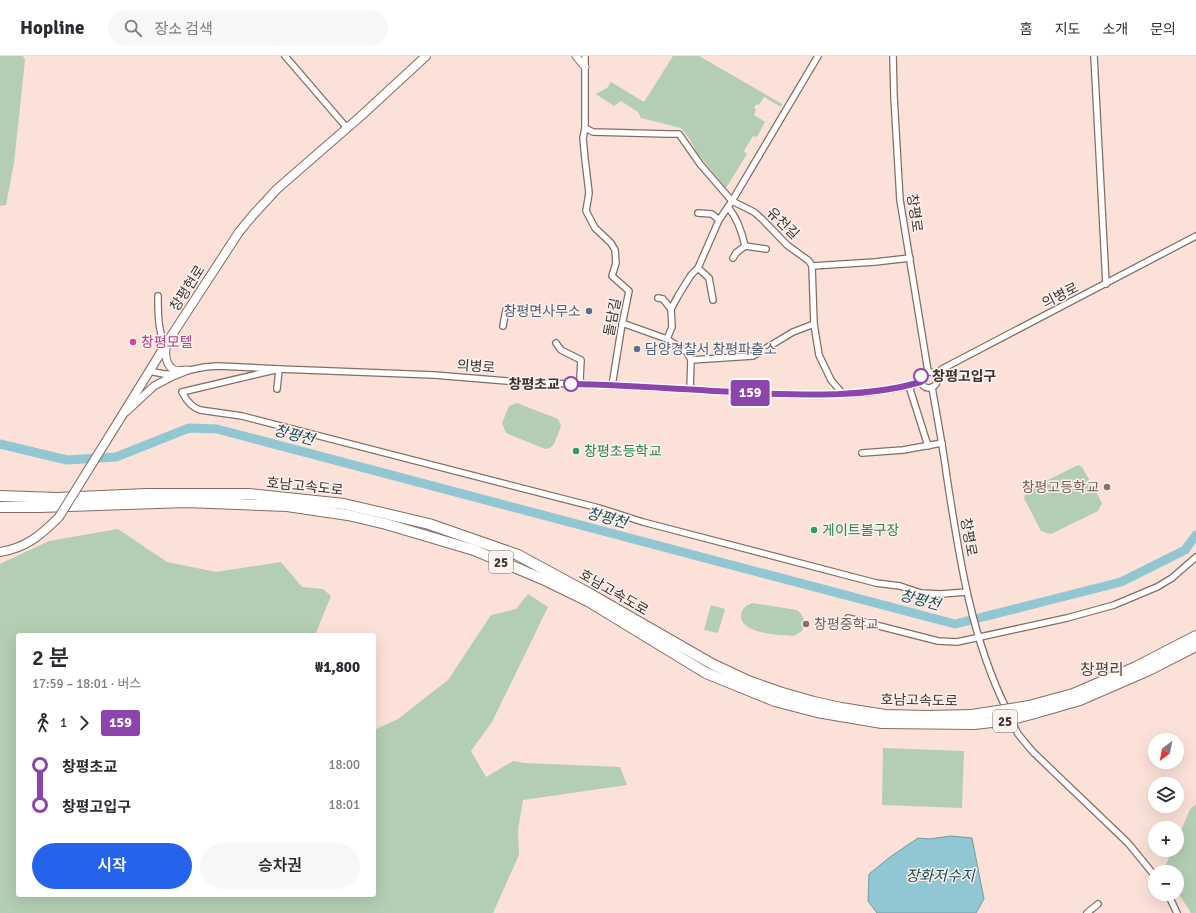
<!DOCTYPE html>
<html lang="ko">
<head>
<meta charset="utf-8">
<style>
	body { margin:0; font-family:Signika,"Noto Sans KR",sans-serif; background:#f7f7f7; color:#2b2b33; height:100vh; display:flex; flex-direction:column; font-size:15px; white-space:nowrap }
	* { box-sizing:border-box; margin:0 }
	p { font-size:13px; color:#7c7c81 }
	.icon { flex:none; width:22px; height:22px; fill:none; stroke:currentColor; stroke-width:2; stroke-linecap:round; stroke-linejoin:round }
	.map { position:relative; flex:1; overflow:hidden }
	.drawer { position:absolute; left:16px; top:577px; width:360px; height:264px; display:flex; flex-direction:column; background:#fff; border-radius:4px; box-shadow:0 4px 16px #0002 }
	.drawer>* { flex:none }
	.badge { padding:0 8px; border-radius:3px; font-size:14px; line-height:26px }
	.needle { width:26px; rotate:212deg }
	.fabs { position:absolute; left:1148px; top:677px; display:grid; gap:8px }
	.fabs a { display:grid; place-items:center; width:36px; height:36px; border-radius:50%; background:#fff; box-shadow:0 4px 16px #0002; font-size:20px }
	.map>.badge { position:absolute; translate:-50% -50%; box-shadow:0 0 0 2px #fff }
	.legs { display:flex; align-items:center; gap:6px; height:44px; padding:0 16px; font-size:13px }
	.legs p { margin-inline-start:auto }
	.headline { display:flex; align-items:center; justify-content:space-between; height:68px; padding:0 16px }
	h1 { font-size:22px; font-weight:600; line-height:30px }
	.action { display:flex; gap:8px; margin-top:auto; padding:8px 16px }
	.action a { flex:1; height:46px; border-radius:24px; background:#2563eb; color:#fff; font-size:16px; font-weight:600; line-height:46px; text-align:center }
	.action a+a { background:#f7f7f7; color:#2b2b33 }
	ul { padding:0 16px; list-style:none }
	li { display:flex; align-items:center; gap:14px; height:40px; font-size:15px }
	li i { display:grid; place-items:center; width:6px; height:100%; margin:0 5px; background:currentColor }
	li i::after { content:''; width:10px; height:10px; margin:-5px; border:3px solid; border-radius:50%; background:#fff }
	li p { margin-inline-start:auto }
	li:first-child i { background:linear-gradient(#0000 50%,currentColor 0) }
	li:last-child i { background:linear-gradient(currentColor 50%,#0000 0) }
	header { display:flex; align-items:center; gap:24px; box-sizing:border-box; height:56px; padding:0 20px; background:#fff; border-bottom:1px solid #e1e1e2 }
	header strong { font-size:19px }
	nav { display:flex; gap:22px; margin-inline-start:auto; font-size:14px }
	.search { width:280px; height:36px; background:#f7f7f7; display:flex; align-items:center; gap:10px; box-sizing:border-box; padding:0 14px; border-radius:22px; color:#7c7c81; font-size:15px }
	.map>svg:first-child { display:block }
	.green { fill:#b3ceb3 }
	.water { fill:#90c7d3; stroke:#779aa2 }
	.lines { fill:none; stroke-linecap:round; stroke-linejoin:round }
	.river { stroke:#90c7d3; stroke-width:9 }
	.minor-casing { stroke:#836d64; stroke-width:8 }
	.tertiary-casing { stroke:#836d64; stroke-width:9 }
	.secondary-casing { stroke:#836d64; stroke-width:10 }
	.motorway-casing { stroke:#836d64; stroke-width:12 }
	.minor { stroke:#fff; stroke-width:5.5 }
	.tertiary { stroke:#fff; stroke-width:7 }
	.secondary { stroke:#fff; stroke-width:8 }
	.motorway { stroke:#fff; stroke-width:10 }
	.secondary-bridge-casing { stroke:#836d64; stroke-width:10; stroke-linecap:butt }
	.motorway-bridge-casing { stroke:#836d64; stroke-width:12; stroke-linecap:butt }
	.secondary-bridge { stroke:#fff; stroke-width:8 }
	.motorway-bridge { stroke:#fff; stroke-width:10 }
	.line-1-casing { stroke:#fff; stroke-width:9 }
	.line-1 { stroke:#8e44ad; stroke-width:6 }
	.service-dot { fill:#5c6f8a; stroke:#fcf2ee; stroke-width:1.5 }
	.hotel-dot { fill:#d1479c; stroke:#fcf2ee; stroke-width:1.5 }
	.stop-1-dot { fill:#fff; stroke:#8e44ad; stroke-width:2 }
	.leisure-dot { fill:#2e9e5b; stroke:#fcf2ee; stroke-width:1.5 }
	.education-dot { fill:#8d6e63; stroke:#fcf2ee; stroke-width:1.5 }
	.labels { text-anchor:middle; stroke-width:3; stroke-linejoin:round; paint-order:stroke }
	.shield { fill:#fcf2ee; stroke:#766c68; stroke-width:1 }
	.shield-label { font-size:13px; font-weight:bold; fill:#3c322e }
	.street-label { font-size:14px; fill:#3c322e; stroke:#fcf2ee }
	.service-label { font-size:14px; fill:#4e5e75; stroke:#fcf2ee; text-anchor:end }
	.hotel-label { font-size:14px; fill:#b23c85; stroke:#fcf2ee; text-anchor:start }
	.stop-label { font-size:14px; font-weight:bold; fill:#3c322e; stroke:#fcf2ee; text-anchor:start }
	.leisure-label { font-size:14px; fill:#27864d; stroke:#fcf2ee; text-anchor:start }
	.education-label { font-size:14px; fill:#785e54; stroke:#fcf2ee; text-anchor:end }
	.water-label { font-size:15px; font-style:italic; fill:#194a54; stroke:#fcf2ee }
	.quarter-label { font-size:16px; fill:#57423a; stroke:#fcf2ee }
</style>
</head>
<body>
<header>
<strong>Hopline</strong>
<div class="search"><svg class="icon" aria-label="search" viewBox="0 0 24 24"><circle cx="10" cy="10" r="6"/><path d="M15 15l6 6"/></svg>장소 검색</div>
<nav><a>홈</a><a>지도</a><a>소개</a><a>문의</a></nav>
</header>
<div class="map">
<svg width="1196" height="857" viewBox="0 0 1196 857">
	<rect width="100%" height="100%" fill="#fbe1d7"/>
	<g class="green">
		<path d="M0,0H23L25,4L14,107L6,149L0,150Z"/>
		<path d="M673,0H699L782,48L781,51L764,41L759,49L757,48L754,52L756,53L754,59L765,66L757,81L753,80L744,95L747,98L726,132L697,97L689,82L681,72L641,62L638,56L621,45L614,50L596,38L607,32L611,26L644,46Z"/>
		<path d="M517,347L558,363L561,370L554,388L550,392L545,393L506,377L502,367L509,350Z"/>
		<path d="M1078,409L1082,411L1102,447L1098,455L1051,478L1041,475L1024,442L1026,435Z"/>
		<path d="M118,473L167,506L216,516L281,506L302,531L323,533L331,540L315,579H18V839H374V674L398,663L448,624L491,559L516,553L528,538L548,551L492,666L471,695L486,721L513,705L524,707L620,711L627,729L523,744L518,774L519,799L493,857H0V508L49,485Z"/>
		<path d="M752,547L797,554C806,562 805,565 802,575L794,580C781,579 742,578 741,561C741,553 745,550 752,547Z"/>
		<path d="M711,549L725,553L718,577L704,574Z"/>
		<path d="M883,692L964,695L962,752L882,749Z"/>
		<path d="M1196,748V857H1191L1177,835V816H1168L1165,811L1172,794H1177V784L1190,753Z"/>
	</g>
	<path class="water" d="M951,780L972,782L984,843L976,857H877L868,845L869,818L890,801L918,782L929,783Z"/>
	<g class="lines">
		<path class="river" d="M0,388L67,404L116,401L189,372L217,373L955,568L1121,526L1185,494L1196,479"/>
		<defs>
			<g id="minor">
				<path d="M285,0L347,72"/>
				<path d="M585,0V72L583,82L585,103L589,137L586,155L595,172L611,187L615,194L616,207L612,220L629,235L621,274L612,330"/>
				<path d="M818,0L732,145L754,156L762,163L787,189L809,205L812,210L875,206L910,202"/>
				<path d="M893,0L894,41L900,144L928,315"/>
				<path d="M1094,0L1106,228"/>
				<path d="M585,72L593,76L669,78H679L700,108L732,145L719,164L698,212L709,222L713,244"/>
				<path d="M728,151C737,162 742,176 745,190L736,197L733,202"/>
				<path d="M698,157L712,158L719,164"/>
				<path d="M745,190L766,193"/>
				<path d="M812,210L814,268"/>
				<path d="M158,240C158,257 158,274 165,290"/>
				<path d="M658,242L663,243L671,253"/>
				<path d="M622,267L667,283"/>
				<path d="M503,270L506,254"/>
				<path d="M556,287L561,294L581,304L580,322L581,328"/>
				<path d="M691,304L753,300L793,276L814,268L819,299L831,324L843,338"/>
				<path d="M149,315L164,318H174"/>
				<path d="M185,315L205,311L218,310L279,313L434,319L530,327L581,328L799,339L864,337L909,330L921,326"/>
				<circle cx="929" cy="324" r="8"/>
				<path d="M936,320L942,313L1196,180"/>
				<path d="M909,330L928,390"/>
				<path d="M932,331C937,361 943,391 947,422C959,500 971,582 1007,654"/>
				<path d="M277,333L279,313L182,336C186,344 191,351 200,354L242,360L599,452L643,466L876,527L900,530L921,537L941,538L967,536"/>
				<path d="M690,334L691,304L687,296L667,283L672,271L671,253L678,240L691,219L698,212"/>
				<path d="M862,397L903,394L942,387"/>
				<path d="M848,562L938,585L957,586L1067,562L1114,549L1157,531L1172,522L1196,501"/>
				<path d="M1010,662L1018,678L1033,696L1128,787L1155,820"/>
				<path d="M1168,838L1177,857"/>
				<path d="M1087,857L1098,848"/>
			</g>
			<g id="tertiary">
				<path d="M576,0L585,11"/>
				<path d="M126,356L154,330L173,320L188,314C184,314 179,315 175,314C166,311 164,297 167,289"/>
			</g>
			<g id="secondary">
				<path d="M118,366L168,285L239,176L253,159L277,133L361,60L426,0"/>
				<path d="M0,496C26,492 41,479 59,461"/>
			</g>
			<g id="motorway">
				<path d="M0,440L57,442L146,438H249L344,448L429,468L518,499L590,538L712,608L748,625L779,636L814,646L841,652L885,659L928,660L972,659"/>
				<path d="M0,451H40L186,446L287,450L348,459L386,468L474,494L547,525L588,545L706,617L775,645L817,656L882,667L974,668"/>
				<path d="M1029,650L1073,638L1136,611L1196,580"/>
				<path d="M1035,657L1080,644L1149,614L1196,590"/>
			</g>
		</defs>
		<use href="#minor" class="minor-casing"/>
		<use href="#tertiary" class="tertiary-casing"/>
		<use href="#secondary" class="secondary-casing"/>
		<use href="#motorway" class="motorway-casing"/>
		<use href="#minor" class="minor"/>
		<use href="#tertiary" class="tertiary"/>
		<use href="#secondary" class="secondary"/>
		<use href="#motorway" class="motorway"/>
		<defs>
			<path id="secondary-bridge" d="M59,461L118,366"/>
			<g id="motorway-bridge">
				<path d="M972,659L1029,650"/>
				<path d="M974,668L1009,664L1035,657"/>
			</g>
		</defs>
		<use href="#secondary-bridge" class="secondary-bridge-casing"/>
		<use href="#motorway-bridge" class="motorway-bridge-casing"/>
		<use href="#secondary-bridge" class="secondary-bridge"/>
		<use href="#motorway-bridge" class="motorway-bridge"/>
	</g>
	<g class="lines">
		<defs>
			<path id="line-1" d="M571,328C631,329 691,334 751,337C808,339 865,342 921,326V320"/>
		</defs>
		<use href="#line-1" class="line-1-casing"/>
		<use href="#line-1" class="line-1"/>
	</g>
	<g class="service-dot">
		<circle cx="589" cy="255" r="4"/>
		<circle cx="637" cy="293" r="4"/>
	</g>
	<circle class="hotel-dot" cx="133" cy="286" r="4"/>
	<g class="stop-1-dot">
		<circle cx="921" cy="320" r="7"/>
		<circle cx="571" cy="328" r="7"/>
	</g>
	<g class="leisure-dot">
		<circle cx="576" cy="395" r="4"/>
		<circle cx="814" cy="474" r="4"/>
	</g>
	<g class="education-dot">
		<circle cx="1107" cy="431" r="4"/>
		<circle cx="806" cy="568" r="4"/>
	</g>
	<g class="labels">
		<g class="shield">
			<rect x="489" y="495" width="24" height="22" rx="3"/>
			<rect x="993" y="654" width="24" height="22" rx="3"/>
		</g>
		<g class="shield-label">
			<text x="501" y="511">25</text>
			<text x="1005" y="670">25</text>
		</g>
		<g class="street-label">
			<text transform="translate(915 157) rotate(82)" y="5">창평로</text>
			<text transform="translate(783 167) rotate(44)" y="5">유천길</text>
			<text transform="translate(187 232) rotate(-57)" y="5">창평현로</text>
			<text transform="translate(1060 239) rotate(-27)" y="5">의병로</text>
			<text transform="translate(612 261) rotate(-79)" y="5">돌담길</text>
			<text transform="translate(476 310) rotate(4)" y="5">의병로</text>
			<text transform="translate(305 430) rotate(6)" y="5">호남고속도로</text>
			<text transform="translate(969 481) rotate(80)" y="5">창평로</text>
			<text transform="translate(614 536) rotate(30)" y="5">호남고속도로</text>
			<text transform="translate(919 644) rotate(1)" y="5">호남고속도로</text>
		</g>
		<g class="service-label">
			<text x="581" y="260">창평면사무소</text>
			<text x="645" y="298" text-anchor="start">담양경찰서 창평파출소</text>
		</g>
		<g class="hotel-label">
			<text x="141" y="291">창평모텔</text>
		</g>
		<g class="stop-label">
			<text x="932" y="325">창평고입구</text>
			<text x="560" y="333" text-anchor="end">창평초교</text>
		</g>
		<g class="leisure-label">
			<text x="584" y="400">창평초등학교</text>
			<text x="822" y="479">게이트볼구장</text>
		</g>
		<g class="education-label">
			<text x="1099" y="436">창평고등학교</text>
			<text x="814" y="573" text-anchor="start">창평중학교</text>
		</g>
		<g class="water-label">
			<text transform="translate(294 379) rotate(15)" y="5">창평천</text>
			<text transform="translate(607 462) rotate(15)" y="5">창평천</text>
			<text transform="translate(920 544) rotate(15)" y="5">창평천</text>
			<text x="940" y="825">장화저수지</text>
		</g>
		<g class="quarter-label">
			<text x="1102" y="619">창평리</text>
		</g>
	</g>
</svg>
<div class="fabs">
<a><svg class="needle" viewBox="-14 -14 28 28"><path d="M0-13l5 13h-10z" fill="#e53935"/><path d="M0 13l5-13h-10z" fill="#7c7c81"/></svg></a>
<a><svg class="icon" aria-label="layers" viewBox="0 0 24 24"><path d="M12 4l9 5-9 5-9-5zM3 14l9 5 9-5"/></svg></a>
<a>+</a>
<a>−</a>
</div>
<b class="badge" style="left:750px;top:337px;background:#8e44ad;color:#fff">159</b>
<section class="drawer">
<div class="headline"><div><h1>2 분</h1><p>17:59 – 18:01 · 버스</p></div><b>₩1,800</b></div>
<div class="legs"><svg class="icon" aria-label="walk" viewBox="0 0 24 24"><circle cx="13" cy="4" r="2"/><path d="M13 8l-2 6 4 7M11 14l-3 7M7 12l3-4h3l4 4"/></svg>1<svg class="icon" aria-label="forward" viewBox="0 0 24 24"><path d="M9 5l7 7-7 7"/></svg><b class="badge" style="background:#8e44ad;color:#fff">159</b></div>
<ul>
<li><i style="color:#8e44ad"></i><b>창평초교</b><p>18:00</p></li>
<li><i style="color:#8e44ad"></i><b>창평고입구</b><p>18:01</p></li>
</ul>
<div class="action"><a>시작</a><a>승차권</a></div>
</section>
</div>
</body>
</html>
